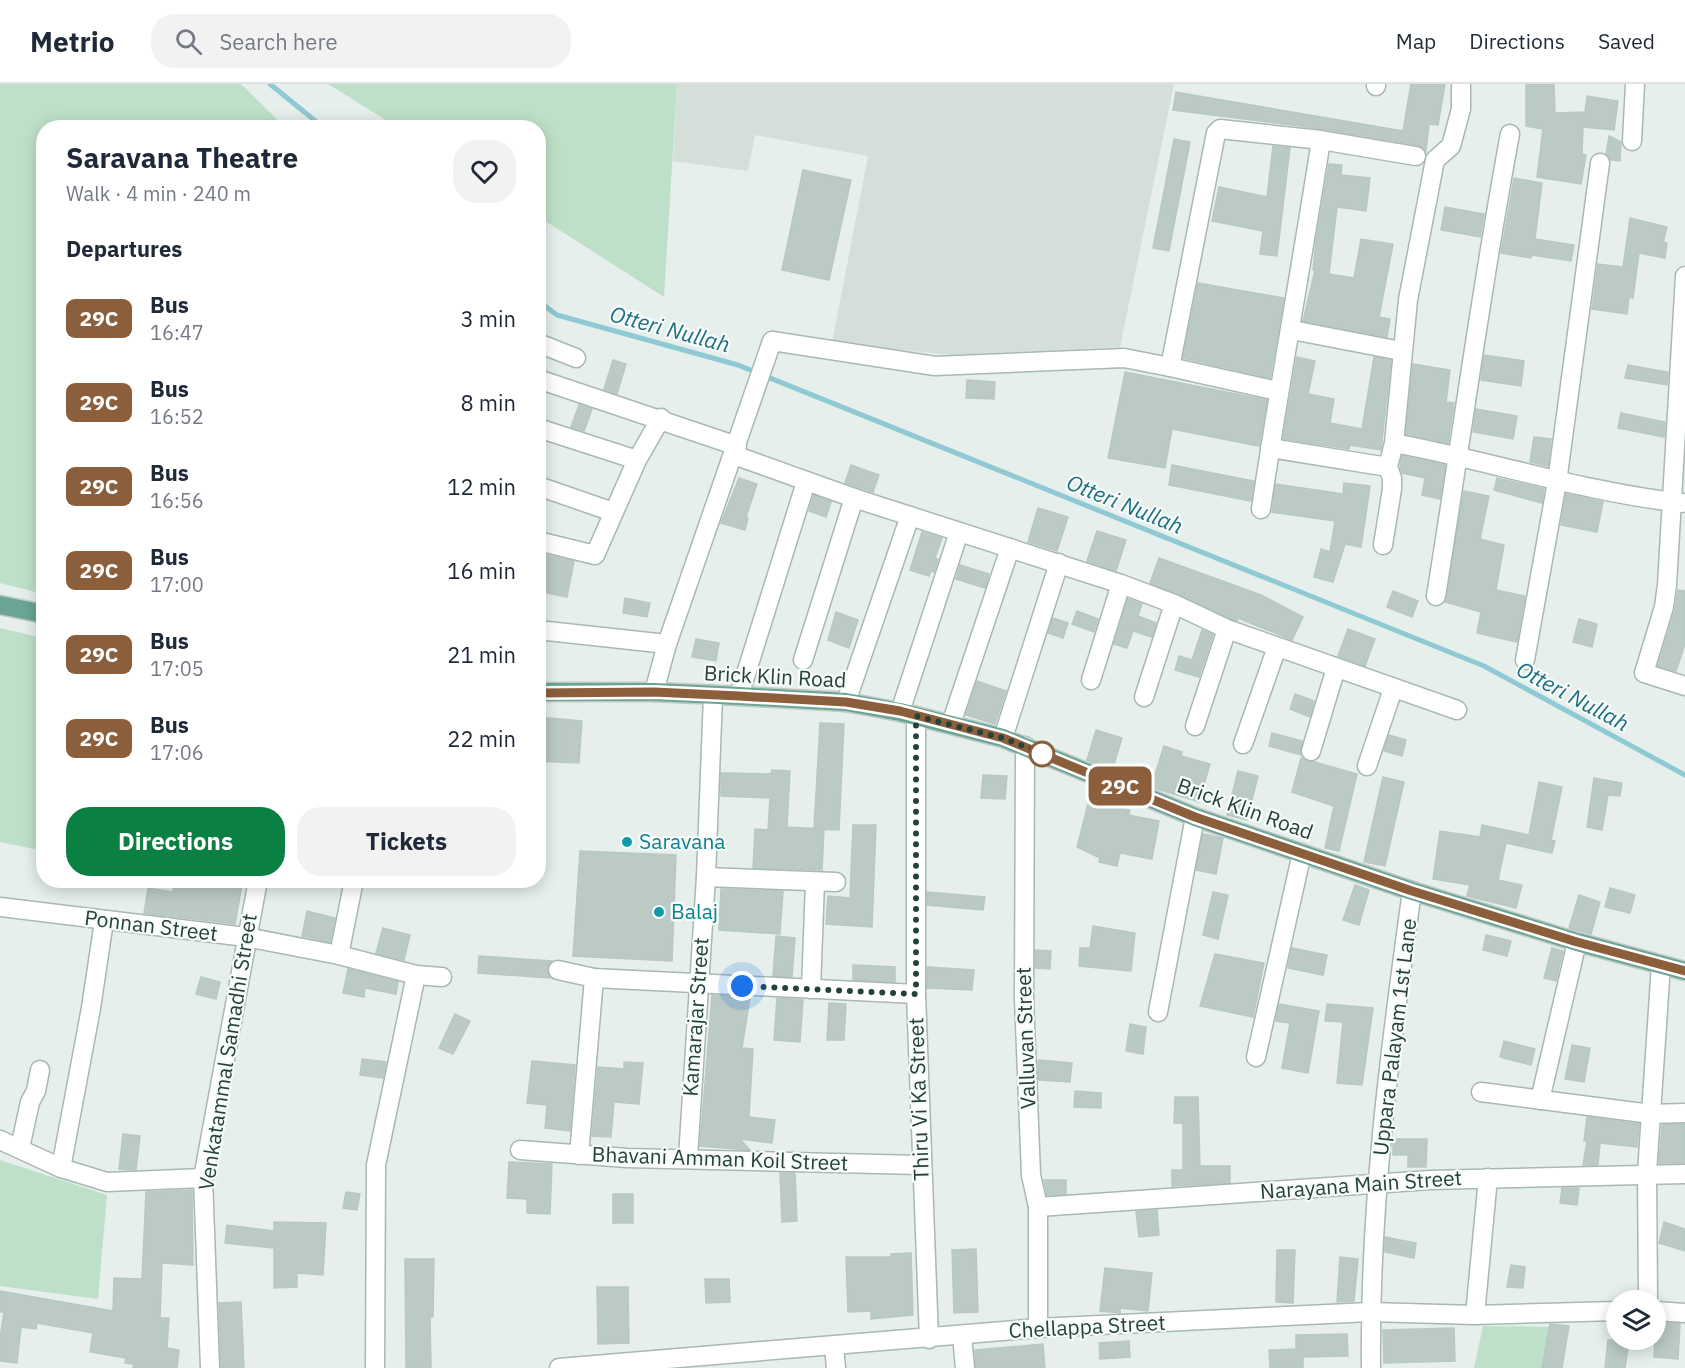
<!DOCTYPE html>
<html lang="en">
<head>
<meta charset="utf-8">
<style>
	body { margin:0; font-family:"IBM Plex Sans",sans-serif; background:#f2f2f3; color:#1f2937; height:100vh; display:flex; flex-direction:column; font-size:22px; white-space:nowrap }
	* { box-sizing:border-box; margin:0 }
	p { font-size:20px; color:#747a83 }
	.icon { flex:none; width:33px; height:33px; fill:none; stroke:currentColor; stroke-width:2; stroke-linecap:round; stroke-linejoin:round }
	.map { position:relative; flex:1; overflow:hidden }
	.side { position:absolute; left:36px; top:36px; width:510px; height:768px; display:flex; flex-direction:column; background:#fff; border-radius:24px; box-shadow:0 3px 15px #0003 }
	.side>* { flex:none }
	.badge { padding:0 12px; border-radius:9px; font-size:21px; line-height:39px }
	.tools { position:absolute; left:1606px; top:1206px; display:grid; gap:12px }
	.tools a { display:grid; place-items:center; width:60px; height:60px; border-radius:50%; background:#fff; box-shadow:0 3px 15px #0003; font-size:30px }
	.you { position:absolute; width:30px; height:30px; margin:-15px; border:4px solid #fff; border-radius:50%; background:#1a73e8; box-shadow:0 0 0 9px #1a73e833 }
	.map>.badge { position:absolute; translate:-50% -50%; box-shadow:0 0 0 3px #fff }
	h2 { padding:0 30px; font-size:22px; line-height:54px }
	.round { display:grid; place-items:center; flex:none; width:63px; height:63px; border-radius:24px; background:#f2f2f3 }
	.headline { display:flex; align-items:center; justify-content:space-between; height:102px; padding:0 30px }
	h1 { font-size:28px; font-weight:800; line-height:45px }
	.cta { display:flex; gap:12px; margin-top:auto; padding:12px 30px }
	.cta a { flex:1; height:69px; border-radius:24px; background:#0b8043; color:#fff; font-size:24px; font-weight:800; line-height:69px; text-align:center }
	.cta a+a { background:#f2f2f3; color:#1f2937 }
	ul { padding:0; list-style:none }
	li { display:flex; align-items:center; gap:18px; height:84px; padding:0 30px }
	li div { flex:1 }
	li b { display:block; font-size:22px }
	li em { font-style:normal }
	li .badge { min-width:66px; font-weight:700; text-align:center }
	header { display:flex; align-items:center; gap:36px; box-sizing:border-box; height:84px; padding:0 30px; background:#fff; border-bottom:2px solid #e0e1e3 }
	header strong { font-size:28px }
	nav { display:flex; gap:33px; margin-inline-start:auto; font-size:21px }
	.search { width:420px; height:54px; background:#f2f2f3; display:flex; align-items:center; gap:15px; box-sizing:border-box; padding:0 21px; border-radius:24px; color:#747a83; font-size:22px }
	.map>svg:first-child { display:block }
	.built { fill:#d4dfda }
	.green { fill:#bfe0c8 }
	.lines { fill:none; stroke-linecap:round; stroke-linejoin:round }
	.stream { stroke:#8ec9d4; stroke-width:5 }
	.building { fill:#bbcac4; stroke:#b8c9c2; stroke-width:1.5 }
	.minor-casing { stroke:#a8b8b2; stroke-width:21 }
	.major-casing { stroke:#c2cac8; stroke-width:21 }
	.minor { stroke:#fff; stroke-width:18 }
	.major { stroke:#6aa596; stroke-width:18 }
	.line-casing { stroke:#fff; stroke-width:14 }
	.line { stroke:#8b5e3c; stroke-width:9 }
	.walk { stroke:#24423a; stroke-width:6; stroke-dasharray:0 10.8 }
	.stop-dot { fill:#fff; stroke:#8b5e3c; stroke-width:3 }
	.culture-dot { fill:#0f9aa8; stroke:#f7fbf9; stroke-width:2 }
	.labels { text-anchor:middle; stroke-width:4.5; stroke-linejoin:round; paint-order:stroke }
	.street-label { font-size:21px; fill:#24423a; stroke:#f7fbf9 }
	.culture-label { font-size:21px; fill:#0d838f; stroke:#f7fbf9; text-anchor:start }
	.water-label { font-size:22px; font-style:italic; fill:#1c6f80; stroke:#f7fbf9 }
</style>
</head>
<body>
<header>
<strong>Metrio</strong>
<div class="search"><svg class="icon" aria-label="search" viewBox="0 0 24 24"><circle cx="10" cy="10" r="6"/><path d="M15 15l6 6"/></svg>Search here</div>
<nav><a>Map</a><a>Directions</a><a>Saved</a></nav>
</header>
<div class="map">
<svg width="1685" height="1284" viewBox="0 0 1685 1284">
	<rect width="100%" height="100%" fill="#e6efeb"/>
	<path class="built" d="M677,0H1174L1120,263L952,271L832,259L868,72L755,51L748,87L673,77Z"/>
	<g class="green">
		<path d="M0,0H241L285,43L44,44L43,510L0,499Z"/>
		<path d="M328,0H677L664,213L539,133L538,44L397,43Z"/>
		<path d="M0,544L43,554V767L0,758Z"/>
		<path d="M0,1076L107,1111L98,1215L0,1202Z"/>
		<path d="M1483,1242L1554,1243L1546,1284H1474Z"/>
	</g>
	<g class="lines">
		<g class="stream">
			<path d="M270,0L324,44"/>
			<path d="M538,217L557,231L738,281L1484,582L1685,691"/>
		</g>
	</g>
	<g class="building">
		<path d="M1411,0H1445L1438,41L1429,40L1426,67L1418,61L1323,45L1173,26L1176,8L1403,47Z"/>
		<path d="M1526,0H1554L1555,29L1585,28L1587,12L1618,17L1614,46L1583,43L1582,70L1586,71L1581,100L1537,93L1543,45L1526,42Z"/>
		<path d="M1609,52L1621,58L1620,77L1611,76L1606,70Z"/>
		<path d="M1174,55L1190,58L1169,167L1153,164Z"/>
		<path d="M1273,62L1290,64L1277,172L1260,170L1263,147L1212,137L1219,103L1267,113Z"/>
		<path d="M1329,80L1342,81L1341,91L1370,94L1366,127L1337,123L1329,190L1354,194L1361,155L1393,160L1379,233L1390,235L1387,253L1303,237L1315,186H1313L1316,157Z"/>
		<path d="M803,86L851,96L829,196L782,186Z"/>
		<path d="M1514,94L1542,99L1535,155L1574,161L1571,177L1532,171L1531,174L1501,169Z"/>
		<path d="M1445,123L1484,130L1480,153L1441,146Z"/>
		<path d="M1630,134L1667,143L1663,158L1667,159L1665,174L1639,169L1633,214L1629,213L1627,230L1592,225L1598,180L1623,183Z"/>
		<path d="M1198,199L1284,214L1270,294L1183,274Z"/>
		<path d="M1484,271L1524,277L1521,302L1481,296Z"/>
		<path d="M1297,273L1315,277L1308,310L1334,315L1330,339L1362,345L1374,273L1391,276L1381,366L1350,361L1349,365L1283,355Z"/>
		<path d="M613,276L626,280L617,310L604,305Z"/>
		<path d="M1413,280L1450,286L1446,318L1454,319L1448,359L1406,350Z"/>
		<path d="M1628,281L1668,288L1667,301L1625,294Z"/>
		<path d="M1125,288L1267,316L1259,362L1172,345L1165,384L1108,374Z"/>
		<path d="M967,296L995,298L994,315L966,314Z"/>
		<path d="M579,321L592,325L584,347L571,343Z"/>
		<path d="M1476,325L1517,332L1513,355L1473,348Z"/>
		<path d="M1621,329L1665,338L1664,353L1618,344Z"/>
		<path d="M1534,353L1551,355L1548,382L1530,378Z"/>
		<path d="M1402,372L1445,381L1440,415L1422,411L1425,394L1402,389L1400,382Z"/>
		<path d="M851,381L879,391L873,408L845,399Z"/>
		<path d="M1172,381L1254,397L1251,417L1169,401Z"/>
		<path d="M739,394L757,400L746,433L748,434L745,446L721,439Z"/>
		<path d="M1497,394L1544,405L1542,419L1494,406Z"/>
		<path d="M1344,399L1370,402L1361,463L1345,460L1333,498L1314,493L1321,465L1330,468L1335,437L1272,428L1276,400L1343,410Z"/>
		<path d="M1464,407L1489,412L1480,455L1504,461L1496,506L1525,512L1517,558L1477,549L1481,528L1445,518Z"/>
		<path d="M1566,410L1603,418L1597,448L1561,441Z"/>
		<path d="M814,411L831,418L826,433L809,427Z"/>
		<path d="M1038,424L1068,433L1057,467L1028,458Z"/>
		<path d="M1097,447L1126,456L1116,487L1087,477Z"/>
		<path d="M922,448L942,454L935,474L938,475L934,488L931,487L929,492L910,486Z"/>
		<path d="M545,471L574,477L567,513L538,507Z"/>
		<path d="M1159,474L1261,511L1303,533L1292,556L1238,534L1237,537L1231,535L1150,499Z"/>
		<path d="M960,481L989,490L985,504L956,495Z"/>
		<path d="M1678,506L1685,507V560L1676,587L1658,582L1675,526Z"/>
		<path d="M1393,507L1418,517L1412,533L1387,523Z"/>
		<path d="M625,514L650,519L647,533L623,529Z"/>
		<path d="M1128,515L1142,520L1138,532L1156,539L1152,553L1133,547L1127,564L1114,560Z"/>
		<path d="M1077,527L1098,535L1094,548L1072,540Z"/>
		<path d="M836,528L858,536L849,564L828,556Z"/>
		<path d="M1053,534L1068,539L1063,554L1048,549Z"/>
		<path d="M1579,535L1597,540L1592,563L1573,558Z"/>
		<path d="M1348,545L1375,555L1365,582L1338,572Z"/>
		<path d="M1202,546L1213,551L1199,593L1175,586L1179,572L1192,576Z"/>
		<path d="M696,555L719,559L716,577L692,573Z"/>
		<path d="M977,597L1006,607L995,640L966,631Z"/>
		<path d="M1295,610L1314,617L1310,633L1290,625Z"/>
		<path d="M538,633L582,637L579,679L538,677Z"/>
		<path d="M820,639L844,640L839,746L814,745Z"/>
		<path d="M1096,646L1122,654L1112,687L1087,676Z"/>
		<path d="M1272,649L1302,657L1301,671L1269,662Z"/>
		<path d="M1389,651L1406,656L1402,672L1384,667Z"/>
		<path d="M1164,662L1182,668L1181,672L1210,680L1199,718L1151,703Z"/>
		<path d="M1301,674L1357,690L1339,767L1325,764L1334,722L1292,708Z"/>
		<path d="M772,686L790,687L787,743L824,745L822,786L753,784L755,745L768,746L770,714L721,712V689L771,690Z"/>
		<path d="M1238,687L1258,692L1247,736L1227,731Z"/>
		<path d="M983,691L1007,692L1005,715L981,714Z"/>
		<path d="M1383,693L1404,698L1385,782L1364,778Z"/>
		<path d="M1594,694L1622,699L1620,712L1608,711L1602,746L1587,743Z"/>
		<path d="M1539,698L1562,703L1551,756L1555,757L1552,769L1506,759L1498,796L1522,801L1516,824L1467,812L1470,801L1433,795L1440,747L1480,753L1482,741L1529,751Z"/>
		<path d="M1090,712L1112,717L1111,722L1130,726L1129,731L1159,737L1152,775L1120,769L1117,782L1099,778L1100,774L1077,763Z"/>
		<path d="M853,741H876L872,843L826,840L828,812L850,814Z"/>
		<path d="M1203,750L1223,754L1216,790L1196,786Z"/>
		<path d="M580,767L676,771L672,877L573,872Z"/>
		<path d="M175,796H218L242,801L235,840L144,829L148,804L173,808Z"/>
		<path d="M1355,801L1369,806L1359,841L1343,836Z"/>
		<path d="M1610,804L1635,811L1630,829L1605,823Z"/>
		<path d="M721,805L783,807L780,850L719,846Z"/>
		<path d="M927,808L985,813L983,826L927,821Z"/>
		<path d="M1213,808L1228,811L1218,855L1203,851Z"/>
		<path d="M1579,811L1600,818L1591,850L1569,844Z"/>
		<path d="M307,827L335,834L330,858L302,852Z"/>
		<path d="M1093,842L1135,849L1131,887L1079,882L1080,864H1090Z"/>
		<path d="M383,844L410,851L404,876L376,869Z"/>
		<path d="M1486,851L1511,857L1507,872L1483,866Z"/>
		<path d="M776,852L795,854L792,893L773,892Z"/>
		<path d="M1292,864L1327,871L1323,891L1288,884Z"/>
		<path d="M1552,864L1563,867L1556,897L1544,894Z"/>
		<path d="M1035,866L1051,867L1050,885L1035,884Z"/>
		<path d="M1215,870L1264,879L1253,933L1200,922Z"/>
		<path d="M479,872L552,877L547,884L550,894L478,889Z"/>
		<path d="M853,881L895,883V898L853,896Z"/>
		<path d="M927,883L974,886L972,906L927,904Z"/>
		<path d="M348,885L398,898L396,910L365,904L364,913L343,909Z"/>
		<path d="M201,893L220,898L216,915L196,910Z"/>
		<path d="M712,911L750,913L742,964L753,965L749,1033L775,1036L772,1059L740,1055L750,1066L700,1062Z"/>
		<path d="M777,914L803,916L800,958L774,956Z"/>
		<path d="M829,919L846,920L844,956H827Z"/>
		<path d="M1279,920L1319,927L1308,989L1282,984L1290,939L1276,937Z"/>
		<path d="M1327,920L1373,924L1362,1001L1337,999L1343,938L1325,937Z"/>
		<path d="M455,930L470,937L453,970L439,964Z"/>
		<path d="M1130,940L1146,943L1143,970L1126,967Z"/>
		<path d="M1504,957L1535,965L1531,981L1500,973Z"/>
		<path d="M1572,961L1590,964L1584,998L1565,995Z"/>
		<path d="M362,975L386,978L383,994L360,991Z"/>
		<path d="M1038,976L1072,979L1070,998L1038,996Z"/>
		<path d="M532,977L575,981L570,1047L545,1044L547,1021L527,1019Z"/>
		<path d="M624,978L643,979L639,1020L614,1018L611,1053L592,1052L598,983L624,985Z"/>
		<path d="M1075,1007L1101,1009V1024L1074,1023Z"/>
		<path d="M1175,1013H1198L1200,1082H1230V1099L1172,1102V1086H1183V1039H1174Z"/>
		<path d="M1587,1033L1639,1040L1637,1063L1600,1059L1598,1081H1583L1587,1057H1584Z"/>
		<path d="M1685,1040V1079H1659L1662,1041Z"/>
		<path d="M123,1050L140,1052L136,1086L119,1085Z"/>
		<path d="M1393,1055H1427L1426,1083H1408V1071H1393Z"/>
		<path d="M509,1078L552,1080L550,1130L527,1129V1115L507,1114Z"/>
		<path d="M780,1089H795L797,1137L782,1138Z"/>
		<path d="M1044,1096H1066V1110L1047,1111Z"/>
		<path d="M1562,1104H1579L1577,1121L1560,1119Z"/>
		<path d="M192,1106L193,1181L162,1179L160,1234H169L167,1264L179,1266L177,1284H133L134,1280L125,1279L126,1274L90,1268L93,1249L37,1239L36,1245L21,1243L17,1279L0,1277V1254L4,1228H0V1207L113,1227L114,1194L142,1195L146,1108Z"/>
		<path d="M346,1108L360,1110L357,1126L343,1124Z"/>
		<rect x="613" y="1110" width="20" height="29"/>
		<path d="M1157,1126L1159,1151L1139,1153L1136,1128Z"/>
		<path d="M274,1138L326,1139L323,1191L297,1189V1203L274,1204V1164L225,1159L227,1141L274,1147Z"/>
		<path d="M1664,1138L1685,1145V1167L1659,1159Z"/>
		<path d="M1385,1153L1416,1159L1414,1174L1385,1168Z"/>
		<path d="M976,1165L978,1228L954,1229L952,1166Z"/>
		<path d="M1277,1166H1295L1293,1219L1276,1218Z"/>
		<path d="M911,1169L913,1231L871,1235V1227L848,1228L846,1173H891V1170Z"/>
		<path d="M1340,1173L1358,1175L1354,1217L1337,1218Z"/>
		<path d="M405,1175H434L433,1233H430L431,1284H406Z"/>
		<path d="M1511,1181L1525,1183L1523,1204L1507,1203Z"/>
		<path d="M1105,1184L1152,1189L1148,1227L1120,1224V1229L1100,1227Z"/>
		<path d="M705,1195H729L730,1218L706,1219Z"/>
		<path d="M597,1203H628L629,1259L598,1260Z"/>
		<path d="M241,1218L244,1284H221L219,1219Z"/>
		<path d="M1656,1238L1680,1240L1678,1275L1654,1273Z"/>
		<path d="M1550,1240L1569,1242L1562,1284H1542Z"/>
		<path d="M1454,1244L1455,1277L1384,1279L1383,1246Z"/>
		<path d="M1347,1250L1348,1272L1303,1273V1284H1270L1269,1266L1296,1265V1251Z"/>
		<path d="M1608,1256H1629L1625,1284H1605Z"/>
		<path d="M1129,1257L1130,1273L1100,1275L1099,1259Z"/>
		<path d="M1043,1260L1045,1284H976L975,1266Z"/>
	</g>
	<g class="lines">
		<defs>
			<g id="minor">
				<path d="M1376,2V0"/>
				<path d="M1632,57L1635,0"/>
				<path d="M1685,192L1667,501L1664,523L1644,589L1685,602"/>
				<path d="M1292,246L1401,267"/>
				<path d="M538,259L576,274"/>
				<path d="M1170,283L1278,307"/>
				<path d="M538,295L737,362"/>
				<path d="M538,344L637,376"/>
				<path d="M1394,359C1490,377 1584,408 1682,419"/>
				<path d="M1270,364L1388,383"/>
				<path d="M734,371L854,414L1121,500L1174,520L1227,545L1457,626"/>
				<path d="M538,402L613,428"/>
				<path d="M1261,425C1279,302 1302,179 1321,56"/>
				<path d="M538,457L595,471L637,376L661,334"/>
				<path d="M1383,461L1392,405V394L1388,383L1394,359L1408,216L1435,76L1451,62L1461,25V0"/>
				<path d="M1436,512C1461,358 1481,204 1510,50"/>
				<path d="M538,546L667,560"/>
				<path d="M803,576L854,414"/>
				<path d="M1525,576L1557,398L1600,79"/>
				<path d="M1091,596L1121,500"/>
				<path d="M654,608L667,560L772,257L935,282L1124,274L1170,283L1216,49L1220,45L1321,56L1416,72"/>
				<path d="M739,612L806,398"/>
				<path d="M1144,613L1174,520"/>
				<path d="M846,618L910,432"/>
				<path d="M900,628L959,448"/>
				<path d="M916,632V910L929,1255"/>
				<path d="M951,640L1010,464"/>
				<path d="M1195,642L1227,545"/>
				<path d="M1003,654L1059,479"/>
				<path d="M1243,660L1277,563"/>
				<path d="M1025,662L1024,914L1031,1091L1038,1123V1244"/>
				<path d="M1311,667L1336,584"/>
				<path d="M1367,682L1393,605"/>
				<path d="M706,793L836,798"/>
				<path d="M0,823L246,853L339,871L416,891L442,893"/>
				<path d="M339,871L354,796"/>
				<path d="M558,886L594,894L916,910"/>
				<path d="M811,905L815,798"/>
				<path d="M1158,928L1195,733"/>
				<path d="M1256,973L1302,769"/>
				<path d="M1481,1008L1651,1030L1685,1029"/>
				<path d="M1540,1016L1577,858"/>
				<path d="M0,1056L61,1084L107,1098L203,1094"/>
				<path d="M20,1064L30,1018L36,1007L40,986"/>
				<path d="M520,1066L627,1074L920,1081"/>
				<path d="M579,1071L594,894"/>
				<path d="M688,1074L706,793L713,612"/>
				<path d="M61,1084L91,924L104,837"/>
				<path d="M1038,1123L1430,1096L1685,1090"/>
				<path d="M1648,1216L1647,1089L1661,881"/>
				<path d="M1656,1227L1685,1229"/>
				<path d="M1475,1231L1488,1094"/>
				<path d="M962,1252L965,1284"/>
				<path d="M834,1263L836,1284"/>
				<path d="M210,1284L203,1094L258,796"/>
				<path d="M375,1284L376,1081L416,891"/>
				<path d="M559,1284L1038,1244L1370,1228L1475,1231L1617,1227"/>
				<path d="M1371,1284C1369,1124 1390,965 1412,807"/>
			</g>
			<g id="major">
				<path d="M0,521L44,530"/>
				<path d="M538,608H654L739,612L846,618L900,628L1003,654L1195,733L1412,807L1577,858L1685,887"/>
			</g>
		</defs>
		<use href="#minor" class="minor-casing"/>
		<use href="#major" class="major-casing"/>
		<use href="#minor" class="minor"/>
		<use href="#major" class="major"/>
	</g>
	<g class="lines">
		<defs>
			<path id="line" d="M538,609L654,608L739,612L846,618L900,627L1003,654L1195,733L1412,807L1577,858L1685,887"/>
		</defs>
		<use href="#line" class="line-casing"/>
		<use href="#line" class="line"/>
		<path class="walk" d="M742,902L916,910V632L1003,654L1046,671L1042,670"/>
	</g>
	<circle class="stop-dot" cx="1042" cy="670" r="12"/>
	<g class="culture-dot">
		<circle cx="627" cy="758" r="6"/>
		<circle cx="659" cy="828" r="6"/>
	</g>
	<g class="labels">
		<g class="street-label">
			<text transform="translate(775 593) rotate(3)" y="7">Brick Klin Road</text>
			<text transform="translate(1245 725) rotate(20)" y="7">Brick Klin Road</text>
			<text transform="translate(151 842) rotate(7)" y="7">Ponnan Street</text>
			<text transform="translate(696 933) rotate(-86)" y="7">Kamarajar Street</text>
			<text transform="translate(1395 953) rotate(-83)" y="7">Uppara Palayam 1st Lane</text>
			<text transform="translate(1026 954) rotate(-92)" y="7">Valluvan Street</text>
			<text transform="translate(228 968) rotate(-81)" y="7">Venkatammal Samadhi Street</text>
			<text transform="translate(919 1015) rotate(-92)" y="7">Thiru Vi Ka Street</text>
			<text transform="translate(720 1075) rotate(2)" y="7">Bhavani Amman Koil Street</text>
			<text transform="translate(1361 1101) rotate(-4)" y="7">Narayana Main Street</text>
			<text transform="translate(1087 1243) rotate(-3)" y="7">Chellappa Street</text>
		</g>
		<g class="culture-label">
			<text x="639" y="765">Saravana</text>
			<text x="671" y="835">Balaj</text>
		</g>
		<g class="water-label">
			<text transform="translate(670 245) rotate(15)" y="8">Otteri Nullah</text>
			<text transform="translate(1125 420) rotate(22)" y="8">Otteri Nullah</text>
			<text transform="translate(1573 612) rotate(28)" y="8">Otteri Nullah</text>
		</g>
	</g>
</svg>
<div class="tools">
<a><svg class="icon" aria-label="layers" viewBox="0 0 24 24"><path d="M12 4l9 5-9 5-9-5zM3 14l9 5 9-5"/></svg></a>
</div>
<div class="you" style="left:742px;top:902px"></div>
<b class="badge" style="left:1120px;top:702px;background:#8b5e3c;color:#fff">29C</b>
<section class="side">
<div class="headline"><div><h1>Saravana Theatre</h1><p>Walk · 4 min · 240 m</p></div><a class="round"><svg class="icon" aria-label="heart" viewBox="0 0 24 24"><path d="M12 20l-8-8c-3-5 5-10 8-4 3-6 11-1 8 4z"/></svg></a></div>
<h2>Departures</h2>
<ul>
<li><span class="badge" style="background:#8b5e3c;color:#fff">29C</span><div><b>Bus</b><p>16:47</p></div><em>3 min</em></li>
<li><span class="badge" style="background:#8b5e3c;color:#fff">29C</span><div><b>Bus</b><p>16:52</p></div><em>8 min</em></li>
<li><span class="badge" style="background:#8b5e3c;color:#fff">29C</span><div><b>Bus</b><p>16:56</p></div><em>12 min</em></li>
<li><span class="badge" style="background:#8b5e3c;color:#fff">29C</span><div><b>Bus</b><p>17:00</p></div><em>16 min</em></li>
<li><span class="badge" style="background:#8b5e3c;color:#fff">29C</span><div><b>Bus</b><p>17:05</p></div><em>21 min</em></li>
<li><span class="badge" style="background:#8b5e3c;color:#fff">29C</span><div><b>Bus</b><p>17:06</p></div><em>22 min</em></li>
</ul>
<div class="cta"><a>Directions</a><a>Tickets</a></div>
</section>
</div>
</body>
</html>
